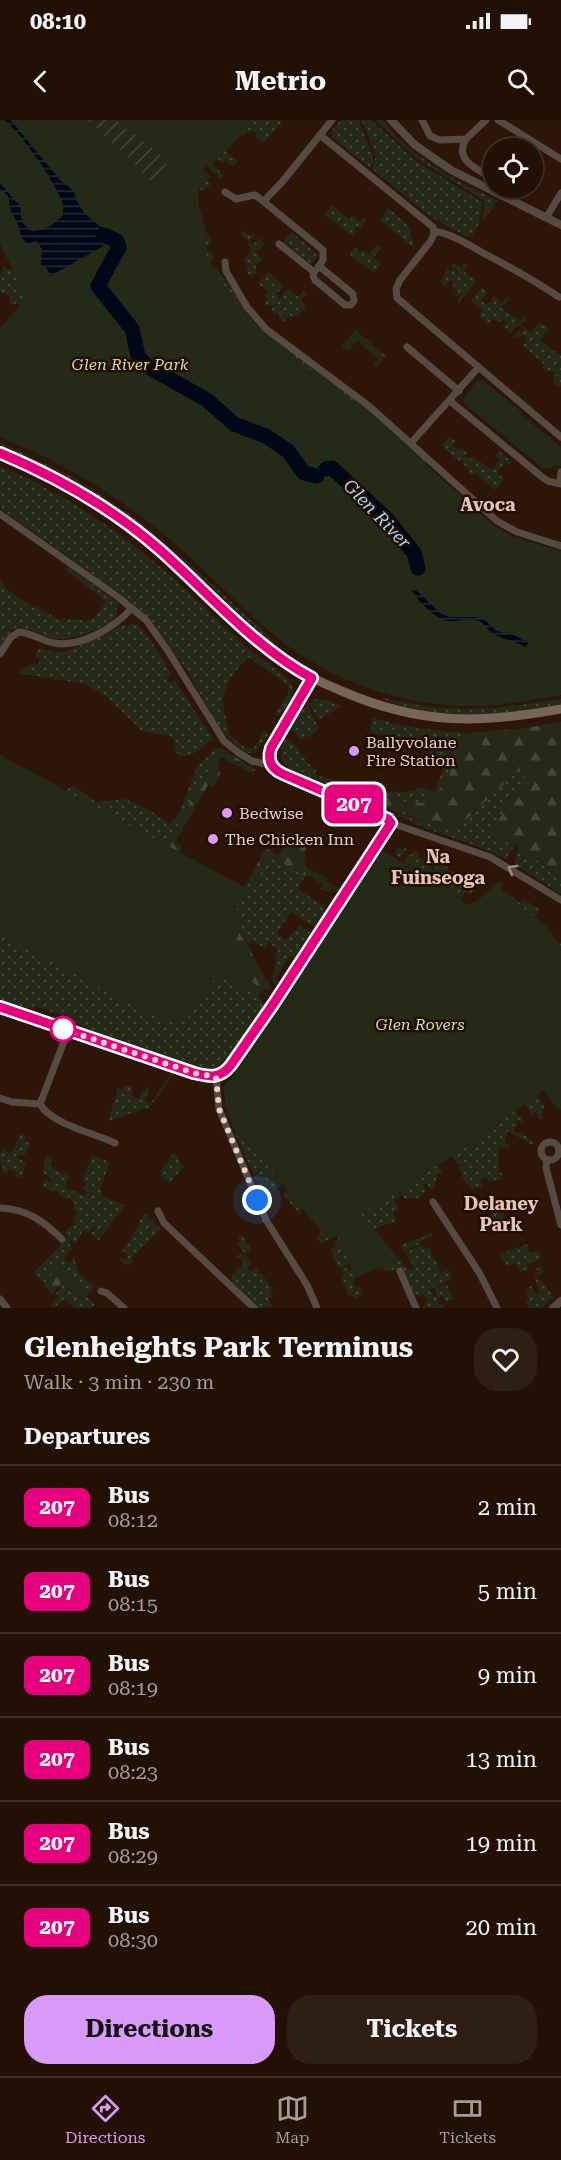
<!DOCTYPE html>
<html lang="en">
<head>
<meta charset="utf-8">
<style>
	body { margin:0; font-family:"Roboto Serif",serif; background:#2e1e13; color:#f1f3f6; height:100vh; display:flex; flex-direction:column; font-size:22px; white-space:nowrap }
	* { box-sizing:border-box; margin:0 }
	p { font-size:20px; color:#a29d9a }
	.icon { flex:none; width:33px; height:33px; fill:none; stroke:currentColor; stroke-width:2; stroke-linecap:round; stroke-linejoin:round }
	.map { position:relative; height:1188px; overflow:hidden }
	.side { display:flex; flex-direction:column; background:#221005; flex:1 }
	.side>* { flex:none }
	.badge { padding:0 12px; border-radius:9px; font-size:21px; line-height:39px }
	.buttons { position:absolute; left:483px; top:18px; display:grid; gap:12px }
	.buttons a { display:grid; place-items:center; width:60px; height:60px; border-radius:50%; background:#221005; box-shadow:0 3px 9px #0003,0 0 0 2px #3f3027; font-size:30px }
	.you { position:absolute; width:30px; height:30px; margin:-15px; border:4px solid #fff; border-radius:50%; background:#1a73e8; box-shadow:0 0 0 9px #1a73e833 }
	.map>.badge { position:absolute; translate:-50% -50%; box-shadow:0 0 0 3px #fff }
	h2 { padding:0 24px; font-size:22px; line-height:54px }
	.round { display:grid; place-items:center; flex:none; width:63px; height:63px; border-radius:24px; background:#2e1e13 }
	.headline { display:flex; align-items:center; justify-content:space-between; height:102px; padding:0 24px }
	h1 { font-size:28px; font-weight:700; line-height:45px }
	.primary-button { display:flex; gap:12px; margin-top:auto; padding:12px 24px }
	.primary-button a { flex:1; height:69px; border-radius:24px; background:#d99af7; color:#111; font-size:24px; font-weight:700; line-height:69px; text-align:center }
	.primary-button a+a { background:#2e1e13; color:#f1f3f6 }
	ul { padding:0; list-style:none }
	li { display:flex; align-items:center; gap:18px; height:84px; padding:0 24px; border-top:2px solid #3f3027 }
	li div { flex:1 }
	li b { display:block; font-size:22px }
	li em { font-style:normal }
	li .badge { min-width:66px; font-weight:700; text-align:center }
	.status { display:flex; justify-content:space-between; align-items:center; height:42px; padding:0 30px; background:#221005; direction:ltr }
	.status svg { height:16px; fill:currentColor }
	header { display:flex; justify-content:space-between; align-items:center; height:78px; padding:0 24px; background:#221005; font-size:27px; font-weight:700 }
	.tab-bar { display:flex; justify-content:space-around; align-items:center; height:84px; border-top:2px solid #3f3027; background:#221005; font-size:16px; color:#a29d9a }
	.tab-bar a { display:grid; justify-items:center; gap:3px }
	.tab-bar .active { color:#d99af7 }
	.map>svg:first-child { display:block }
	.grass { fill:url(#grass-dots) }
	.forest { fill:url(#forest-firs) }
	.park { fill:#252918 }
	.garden { fill:url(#garden-furrows) }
	.water { fill:url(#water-rules) }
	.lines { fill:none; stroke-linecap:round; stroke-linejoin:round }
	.river { stroke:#000817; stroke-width:15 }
	.minor { stroke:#564b43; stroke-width:7 }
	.tertiary { stroke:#564b43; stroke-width:8 }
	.secondary { stroke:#776558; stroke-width:9 }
	.oneway { stroke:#9c8e86 }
	.line-casing { stroke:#fff; stroke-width:14 }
	.line { stroke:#e6007e; stroke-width:9 }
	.walk { stroke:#e3d2c8; stroke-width:6; stroke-dasharray:0 10.8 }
	.poi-dot { fill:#d99af7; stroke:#230d01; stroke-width:2 }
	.stop-dot { fill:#fff; stroke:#e6007e; stroke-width:3 }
	.labels { text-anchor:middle; stroke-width:5; stroke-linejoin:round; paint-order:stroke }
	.park-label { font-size:16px; font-style:italic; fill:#d0dda7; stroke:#230d01 }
	.poi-label { font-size:16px; fill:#e3d2c8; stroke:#230d01; text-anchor:start }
	.neighbourhood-label { font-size:18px; font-weight:bold; fill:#e5c4b1; stroke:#230d01 }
	.water-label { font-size:18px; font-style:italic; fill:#a1d3f8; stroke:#230d01 }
</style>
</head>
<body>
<div class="status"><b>08:10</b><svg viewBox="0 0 49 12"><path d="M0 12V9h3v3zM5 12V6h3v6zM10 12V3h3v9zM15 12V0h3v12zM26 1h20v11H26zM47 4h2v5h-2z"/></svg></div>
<header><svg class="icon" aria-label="back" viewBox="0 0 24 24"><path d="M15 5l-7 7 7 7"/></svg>Metrio<svg class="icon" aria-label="search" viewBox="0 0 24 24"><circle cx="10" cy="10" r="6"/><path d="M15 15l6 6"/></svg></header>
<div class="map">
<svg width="561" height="1188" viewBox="0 0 561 1188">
	<defs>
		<pattern id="grass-dots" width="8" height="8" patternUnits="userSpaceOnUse" patternTransform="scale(1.5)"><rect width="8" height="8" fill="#252918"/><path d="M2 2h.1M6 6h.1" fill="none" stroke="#444738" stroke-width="1.8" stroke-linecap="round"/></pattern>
		<pattern id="forest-firs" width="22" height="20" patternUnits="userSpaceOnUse" patternTransform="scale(1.5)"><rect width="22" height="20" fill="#252918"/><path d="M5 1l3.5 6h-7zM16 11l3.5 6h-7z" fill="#444738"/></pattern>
		<pattern id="garden-furrows" width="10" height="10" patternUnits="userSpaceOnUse" patternTransform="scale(1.5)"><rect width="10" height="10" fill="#252918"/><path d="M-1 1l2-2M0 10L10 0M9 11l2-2" fill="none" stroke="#444738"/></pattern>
		<pattern id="water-rules" width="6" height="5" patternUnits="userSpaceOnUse" patternTransform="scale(1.5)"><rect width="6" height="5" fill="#000817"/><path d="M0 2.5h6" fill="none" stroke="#252b37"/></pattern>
	</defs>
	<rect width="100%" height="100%" fill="#2d1607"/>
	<g class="grass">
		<path d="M256,0H279L282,2L265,22L255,17L257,14L253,11L250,14L247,12L244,15L242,14L226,31L238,41L233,47L225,41L222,43L218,39L212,45L224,55L221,59L205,45L203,50L210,57L207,61L211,64L203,71L173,46L201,47Z"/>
		<path d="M341,0H359L373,37V42L370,48L332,17L333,9Z"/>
		<path d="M362,0H371L416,41L482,82L479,104L472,116L467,117L431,97L372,49L376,36Z"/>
		<path d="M375,0H383C412,39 456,60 498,81L484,99L482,98L485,81L417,39Z"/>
		<path d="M332,85L350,100L353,96L361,102L364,98L366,101L360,108L356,106L354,109L357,111L353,116L324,95Z"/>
		<path d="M388,88L408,105L415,127L414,128L380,100Z"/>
		<path d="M244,111L250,116L253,113L256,115L250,121L254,124L259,118L265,123L256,133L262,139L256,145V153L250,156L246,150L249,146L243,141L252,129L247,124L249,121L241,115Z"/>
		<path d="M291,112L316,133V138L311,144L283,122Z"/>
		<path d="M207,114L212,120L206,128L215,135L210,143C231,161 240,188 259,208L360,282L426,341L427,346L365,290L300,243L254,207L213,150L207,138L204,126Z"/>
		<path d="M377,125L381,128L373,138L381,144L374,153L349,134L355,127L360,132L363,129L369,134Z"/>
		<path d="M454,143L460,148L464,143L468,146L464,152L477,161L459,183L457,181L464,172L458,177L455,175L458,172L452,167L454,163L450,160L445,166L440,162L448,148L450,153L452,149L457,152L456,154L457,156L460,154L451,146Z"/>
		<path d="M3,147L14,151L27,178L18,216L0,208L20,186L16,183L14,185L9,183L11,177L0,172V155Z"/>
		<path d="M268,152L283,165L277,174L279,180L287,169L298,177L304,171L307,173L300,181L306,186L297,197L295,195L293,198L289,195L284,202L279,198L280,195L277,193L275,195L271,190L273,188L270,184L267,186L264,182L267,180L264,175L269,172L258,164Z"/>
		<path d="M482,167L488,172L481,181L487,185L494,176L502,183L508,176L509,179L501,188L520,201L524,197L526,198L521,205L531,213L540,202L549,209L540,220L561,236V267L553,264L555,261L552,259L556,254L550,250L548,252L542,247L544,244L522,225L527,223L525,221L527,218L523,215L517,218L514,216L519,210L522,212L524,209L518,205L511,213L508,211L513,202L507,210L503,207L507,202L503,198L499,203L493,199L488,204L479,196L483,191L471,181Z"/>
		<path d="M449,317L456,321L453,326L459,330L461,327L468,332L464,336L471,339L473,337L492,350L500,340L496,336L499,331L512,342L509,345L505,343L497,353L504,359L495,370L478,356L480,353L472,355L468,352L470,350L463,344L464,341L462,340L460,342L441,326Z"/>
		<path d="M0,322L75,358L127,392L182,437L285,531C267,519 250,507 234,492C206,466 180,439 150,415C104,378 54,350 0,327Z"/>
		<path d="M0,346C69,375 130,418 185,469C207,489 228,511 251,531C261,540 288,555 292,566C296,576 286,586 280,594L274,595L288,574V565L248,537C239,546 225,563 223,578C222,589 228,604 230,616L247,629L254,628L265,610L268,615L255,633H245L228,618L219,607L186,549L150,499L126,478L0,388Z"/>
		<path d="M67,446L118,483L115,499C107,505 98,509 89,512C59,524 49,519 21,507C9,508 6,518 0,527V457L5,468L34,488L35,486L58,499H76L85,501C95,500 100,490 106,482L65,449Z"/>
		<path d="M137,504C151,518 161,536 171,554L166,557L170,563L175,560L213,619C203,627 192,638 179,636L175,629L174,620L169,616L142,611L107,577L85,564L18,553L29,545L39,544L40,538L35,537L39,528L53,532H65L111,512L119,506Z"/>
		<path d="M384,578C449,594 496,590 561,579V584C502,595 438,604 382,579Z"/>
		<path d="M315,579L327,580L342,586L318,600L309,583Z"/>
		<path d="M307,584L319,608L309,618L306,615L301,620L290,608Z"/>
		<path d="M372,598L416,608L466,613L447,637L452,646L442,675L422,684L403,681L365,670L360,679L330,666L331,664L329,663L327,665C306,656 268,649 285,618C302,625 301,641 316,649L315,655C334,659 408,682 420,667L435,672L444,646L428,640L432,627L374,613L370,609Z"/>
		<path d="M221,628L167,726L244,767L247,763L253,766L271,736L305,756L297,769L327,788L315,807L291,792L277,813L286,820L299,806L311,812L294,838L290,836L276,858L278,861L275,865C270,854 277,846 275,835L278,830L269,823L265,829L252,820L249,824L240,811L205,872L217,855L258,876L266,885L224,945L210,949L199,948L89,912L90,909L71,901L72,898L65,893L63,896L36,886L35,889L16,887L0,881V635L65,670L74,666L96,682L125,679L144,687L170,704L179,693L197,647L215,629Z"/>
		<path d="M520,649L530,650L489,716L515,725L506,739C469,720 427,713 392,692L443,708L459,706Z"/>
		<path d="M396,728L404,730L405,728L407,729L405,733L412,735L413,731L419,733L418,737L427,742L430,736L431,737L430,741L433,742L431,750L433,751L440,740L445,742L444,746L448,747L447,750L461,754L458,762H460L463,754L472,759L470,763L475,767L471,775L465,772L461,780L447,768L430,758V756L405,743L408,735L403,733L401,739L396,735Z"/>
		<path d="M519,728L561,758V774L514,744Z"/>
		<path d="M505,771L521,784L522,779L540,789L535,797L552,812L555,820L560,824L561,823V989H558L543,970L537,975L544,985L542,999H539L537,991L531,994L525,984L516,990L524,1003L522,1004L519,1000L516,1002L518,1005L514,1010L516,1013L521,1012L535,1024H531L507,1011L505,1024H509V1028L499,1027L498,1030L499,1051H498L499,1053H502L503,1059L488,1062L486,1057L480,1059L483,1066L472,1070L469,1064L466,1065L459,1048L473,1040L459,1046L452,1036L438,1045L441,1053L437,1054L434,1069H430L426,1063L423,1065L426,1070L420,1078L404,1079L399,1070H398L400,1077L394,1080L398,1090L393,1092L396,1101L374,1109L408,1150L414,1148L401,1125L431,1113L433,1116L421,1120V1124L407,1129L408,1131L422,1125L424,1129L430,1127L434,1140H437L440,1153L449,1150L452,1159L430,1169L434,1176L437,1174L435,1168L447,1164L454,1179L446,1182L443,1176L437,1178L440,1186L443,1185L444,1188H422L428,1180L424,1174L420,1176L414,1173L402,1148L385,1152L382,1145L356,1157L353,1160L356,1168L360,1166L363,1174L354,1179L352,1175L349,1176L341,1156L344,1154L342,1150L347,1147L349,1151L352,1149L350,1143L340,1149L336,1144L331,1128L336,1126L335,1122L339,1118L337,1115L321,1124L316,1117L322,1112L303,1089L300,1091L301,1094L300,1095L283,1074L288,1070L283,1064L264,1078C249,1043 227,1004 224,966L231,959Z"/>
		<path d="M171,953L174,954L150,987L106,1002L109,999L118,968L123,970L125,965L133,968L131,976L139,979L142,971L145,972L146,967L149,968L145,981L151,983Z"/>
		<path d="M20,1014L26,1016L24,1021L30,1023L24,1036L18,1034L16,1037L26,1043L21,1058L15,1057L16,1051L9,1049L12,1035L7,1054L2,1052L3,1044L0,1043V1034L3,1030L11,1034Z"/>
		<path d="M174,1032L183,1047L170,1063L161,1056V1050Z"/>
		<path d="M92,1035L110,1042L100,1070L103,1072L101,1076L125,1085L98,1121L91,1114L97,1106L96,1105L89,1113L84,1109L76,1123L71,1120L69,1123L72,1128L64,1139L70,1143L75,1135C75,1154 81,1155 95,1166L90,1172L60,1147L44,1163L33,1153L68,1117L64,1113L69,1107L75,1105L73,1100L78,1093L73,1087L75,1084L69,1077L67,1080L65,1078L63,1079L57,1072L58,1070L55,1072L42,1067L45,1059L51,1062L52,1059L42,1052L47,1036L53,1038L50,1047L69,1056L65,1067L85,1076L88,1071L83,1069L87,1061L82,1063Z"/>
		<path d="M492,1085L493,1087L499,1085L508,1104L504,1106L506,1111L499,1114L497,1109L503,1106L500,1105L493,1108L491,1105L488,1106L486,1097L494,1094L492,1088L480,1093L479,1090Z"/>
		<path d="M144,1093L161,1109L131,1138L133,1140L128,1146L119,1139L120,1137L124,1139L128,1136L122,1130L130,1120Z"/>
		<path d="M242,1115L251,1129L245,1134L252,1144L247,1148L250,1151L257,1147L260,1151L257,1152L259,1154L261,1153L273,1169L270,1171L273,1175L268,1179L273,1187L259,1188L230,1160L232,1158L231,1156L244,1143L237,1136L241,1133L243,1135L245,1134L237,1123L240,1121L238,1118Z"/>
		<path d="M528,1124V1130L531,1133L539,1130L542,1139L527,1144L529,1149L520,1152L516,1143L506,1146L500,1134Z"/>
		<path d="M542,1147L544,1151L537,1157L554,1176L541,1188H526L528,1186L526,1182L529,1180L525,1169L531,1166L537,1175L540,1174L534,1156L538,1151L536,1149Z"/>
		<path d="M62,1162L83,1181L87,1177L95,1184L92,1188H75L64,1179L54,1188L51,1185L58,1177L56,1174L61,1168L59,1166Z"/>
	</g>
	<g class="forest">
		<path d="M355,210L386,236L376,248L373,245L378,239L357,221L348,231L342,226Z"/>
		<path d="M561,602V758L515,725L489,716L529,650L520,649L459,706L443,708L360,679L365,670L403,681L422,683L431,674L442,675L452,647L447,637L466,613L517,609Z"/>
		<path d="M221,628L256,650L250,652L221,637L218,644L220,654L213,667L208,665L176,721L181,725V733L166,726Z"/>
		<path d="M291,715L307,724L304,738L306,747L327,758V762L340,769L338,771L333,768L330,773L321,769L323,764L306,754L305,756L271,736L253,767L247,763L266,728L278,735Z"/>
		<path d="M240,810C247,821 251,831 256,842C260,852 268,859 272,869L262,870C251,862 245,855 240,843C238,836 239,831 234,825Z"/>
		<path d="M59,1146L90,1172L84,1181L62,1162L52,1174L43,1164Z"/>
	</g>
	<g class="park">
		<path d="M0,0H256L209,48L205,45L203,48L198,73L199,86L207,114L204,126L207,138L213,150L248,199L263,215L365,290L492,404L511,416L561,431V575C536,579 510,584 485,586C410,589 331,563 274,515C233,481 198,441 156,408C109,370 56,340 0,317V208L27,178L0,124Z"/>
		<path d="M481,259L522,292L521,294L561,327V346H554L550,349L541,347L465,284L463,279L476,262Z"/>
		<path d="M0,635L244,767L248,772L234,794L242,805L234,825C239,831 238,836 240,843C245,855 251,862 262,870L258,876L217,855L189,897L166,903L0,814Z"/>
		<path d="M382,730L447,768L467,785L477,781L499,761L504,764L501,769L552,812L555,820L561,826V988L558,989L543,970L469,1025L361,1094L399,1140L356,1157L337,1115L329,1120L232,1005L225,986L224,966L231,959Z"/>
	</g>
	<path class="garden" d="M88,0H116L160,34L169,48L155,65L120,29L119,30Z"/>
	<g class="water">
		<path d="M3,0H10L14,4L60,60L74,71C78,96 102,107 122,119V129L112,121L51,156L46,147L41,145L42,129L36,121L27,124L22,118L18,105L11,91L8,76L0,69V63L20,86L22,102L31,111C45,111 54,105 63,95C63,91 63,85 62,81C55,63 18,7 3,0Z"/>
		<path d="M412,470L417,471L440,493L449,497H477L485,500L496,511L514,515L528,523L526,527C515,521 499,519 491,512C486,508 483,501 476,500C467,498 457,502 447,501C436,499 416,480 412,470Z"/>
	</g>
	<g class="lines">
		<g class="river">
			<path d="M104,115L117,121L119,127L98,166L132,209L138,236L147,246L207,280L234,304L266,316L288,331L304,353L317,356"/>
			<path d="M326,349L332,348L387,399L414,433L418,448"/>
		</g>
		<g class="minor">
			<path d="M422,0L430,16L440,20L466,19L486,0"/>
			<path d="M498,0L561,39"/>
			<path d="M320,15L433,107L434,114L430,122L400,160L396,169L397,178L561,317"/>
			<path d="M466,19C453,40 478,50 493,58"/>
			<path d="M225,72L236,79L254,75L258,77L323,130V140L317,149"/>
			<path d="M264,81L283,61L332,0"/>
			<path d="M546,98L561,73"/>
			<path d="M434,111C452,114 469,125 485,134C510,147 535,161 559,177"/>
			<path d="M279,124L314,152L313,156L315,160L345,185H351L354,181L353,174L319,146"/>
			<path d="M225,142L226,151L247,187L266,209L369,286L497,401L517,412L561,426"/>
			<path d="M407,227L459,271"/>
			<path d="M450,281L542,357L548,361L561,364"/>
			<path d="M411,323L478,248"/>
			<path d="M560,363L561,352"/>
			<path d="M0,394L118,477L146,500L168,531L224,621L239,633L252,641L271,645"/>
			<path d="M0,534L11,517L19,512C31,513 42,521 54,523C81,528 115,507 132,488"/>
			<path d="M391,703L490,737L561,780"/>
			<path d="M216,957L219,989L266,1100L307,1165L317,1188"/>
			<path d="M0,978L12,982L40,984C51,1004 94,1013 115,1023"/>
			<path d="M40,984L68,911"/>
			<circle cx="550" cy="1031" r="9"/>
			<path d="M547,1040L546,1048L561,1105"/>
			<path d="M433,1082L480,1154L497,1188"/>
			<path d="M0,1088C27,1089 43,1101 62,1119"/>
			<path d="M158,1091L164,1103L254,1188"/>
			<path d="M400,1151L416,1188"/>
			<path d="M101,1171L107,1173L124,1188"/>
			<path d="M0,1179L7,1188"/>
		</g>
		<g class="tertiary">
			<path d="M391,0L415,25L451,50L561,105"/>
			<path d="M0,887L194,953L216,957L226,950L274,883L391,703L388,699L283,654C272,649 267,641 271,628L312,558"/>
			<path d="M553,1188L561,1181"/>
		</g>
		<path class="secondary" d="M0,333C57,356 112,388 158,429C202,466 240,510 287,543C305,555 324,564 344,572C421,605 480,604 561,589"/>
	</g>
	<defs><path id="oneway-chevron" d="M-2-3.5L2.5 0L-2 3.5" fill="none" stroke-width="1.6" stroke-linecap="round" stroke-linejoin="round" transform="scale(1.5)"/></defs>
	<use class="oneway" href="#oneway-chevron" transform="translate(512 749) rotate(-150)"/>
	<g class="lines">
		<defs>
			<path id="line" d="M0,333C57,357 112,388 159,429C209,473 253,526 312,558L271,628C267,641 272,649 283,654L388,699L391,703L274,883L231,945C220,959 210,957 194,953L0,887"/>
		</defs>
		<use href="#line" class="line-casing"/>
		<use href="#line" class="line"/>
		<path class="walk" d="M63,909L194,953L216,957L219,989L257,1080"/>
	</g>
	<g class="poi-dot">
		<circle cx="354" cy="631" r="6"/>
		<circle cx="227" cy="693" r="6"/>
		<circle cx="213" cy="719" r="6"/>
	</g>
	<circle class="stop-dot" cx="63" cy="909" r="12"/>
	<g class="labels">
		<g class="park-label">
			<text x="130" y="250">Glen River Park</text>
			<text x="420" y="910">Glen Rovers</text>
		</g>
		<g class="poi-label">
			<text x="366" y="628">Ballyvolane<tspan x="366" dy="18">Fire Station</tspan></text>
			<text x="239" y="699">Bedwise</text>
			<text x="225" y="725">The Chicken Inn</text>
		</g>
		<g class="neighbourhood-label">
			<text x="488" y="391">Avoca</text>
			<text x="438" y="743">Na<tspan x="438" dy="21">Fuinseoga</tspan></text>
			<text x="501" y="1090">Delaney<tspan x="501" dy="21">Park</tspan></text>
		</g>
		<g class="water-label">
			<text transform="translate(377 394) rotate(46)" y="6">Glen River</text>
		</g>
	</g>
</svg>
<div class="buttons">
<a><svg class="icon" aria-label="locate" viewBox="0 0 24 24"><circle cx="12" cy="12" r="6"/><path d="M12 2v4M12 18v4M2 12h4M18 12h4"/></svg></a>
</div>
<div class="you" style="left:257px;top:1080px"></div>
<b class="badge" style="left:354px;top:684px;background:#e6007e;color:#fff">207</b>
</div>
<section class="side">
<div class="headline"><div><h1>Glenheights Park Terminus</h1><p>Walk · 3 min · 230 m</p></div><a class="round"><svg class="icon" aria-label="heart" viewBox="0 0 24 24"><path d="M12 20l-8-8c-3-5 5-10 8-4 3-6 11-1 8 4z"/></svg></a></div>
<h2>Departures</h2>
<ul>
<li><span class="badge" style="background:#e6007e;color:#fff">207</span><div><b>Bus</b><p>08:12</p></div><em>2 min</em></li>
<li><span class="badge" style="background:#e6007e;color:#fff">207</span><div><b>Bus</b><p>08:15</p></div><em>5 min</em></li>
<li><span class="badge" style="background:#e6007e;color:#fff">207</span><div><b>Bus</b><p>08:19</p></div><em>9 min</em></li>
<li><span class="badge" style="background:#e6007e;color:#fff">207</span><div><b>Bus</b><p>08:23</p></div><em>13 min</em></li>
<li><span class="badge" style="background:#e6007e;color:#fff">207</span><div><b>Bus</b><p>08:29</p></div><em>19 min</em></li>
<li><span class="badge" style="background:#e6007e;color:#fff">207</span><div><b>Bus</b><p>08:30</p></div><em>20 min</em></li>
</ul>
<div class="primary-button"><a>Directions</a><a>Tickets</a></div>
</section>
<nav class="tab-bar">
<a class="active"><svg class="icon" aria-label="directions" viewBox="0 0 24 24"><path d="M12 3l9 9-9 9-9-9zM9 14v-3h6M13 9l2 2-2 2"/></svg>Directions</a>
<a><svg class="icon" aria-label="map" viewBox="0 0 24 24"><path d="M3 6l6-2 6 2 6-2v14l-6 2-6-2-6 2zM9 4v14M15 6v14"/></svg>Map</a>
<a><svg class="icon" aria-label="tickets" viewBox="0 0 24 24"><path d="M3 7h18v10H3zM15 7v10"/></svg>Tickets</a>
</nav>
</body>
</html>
